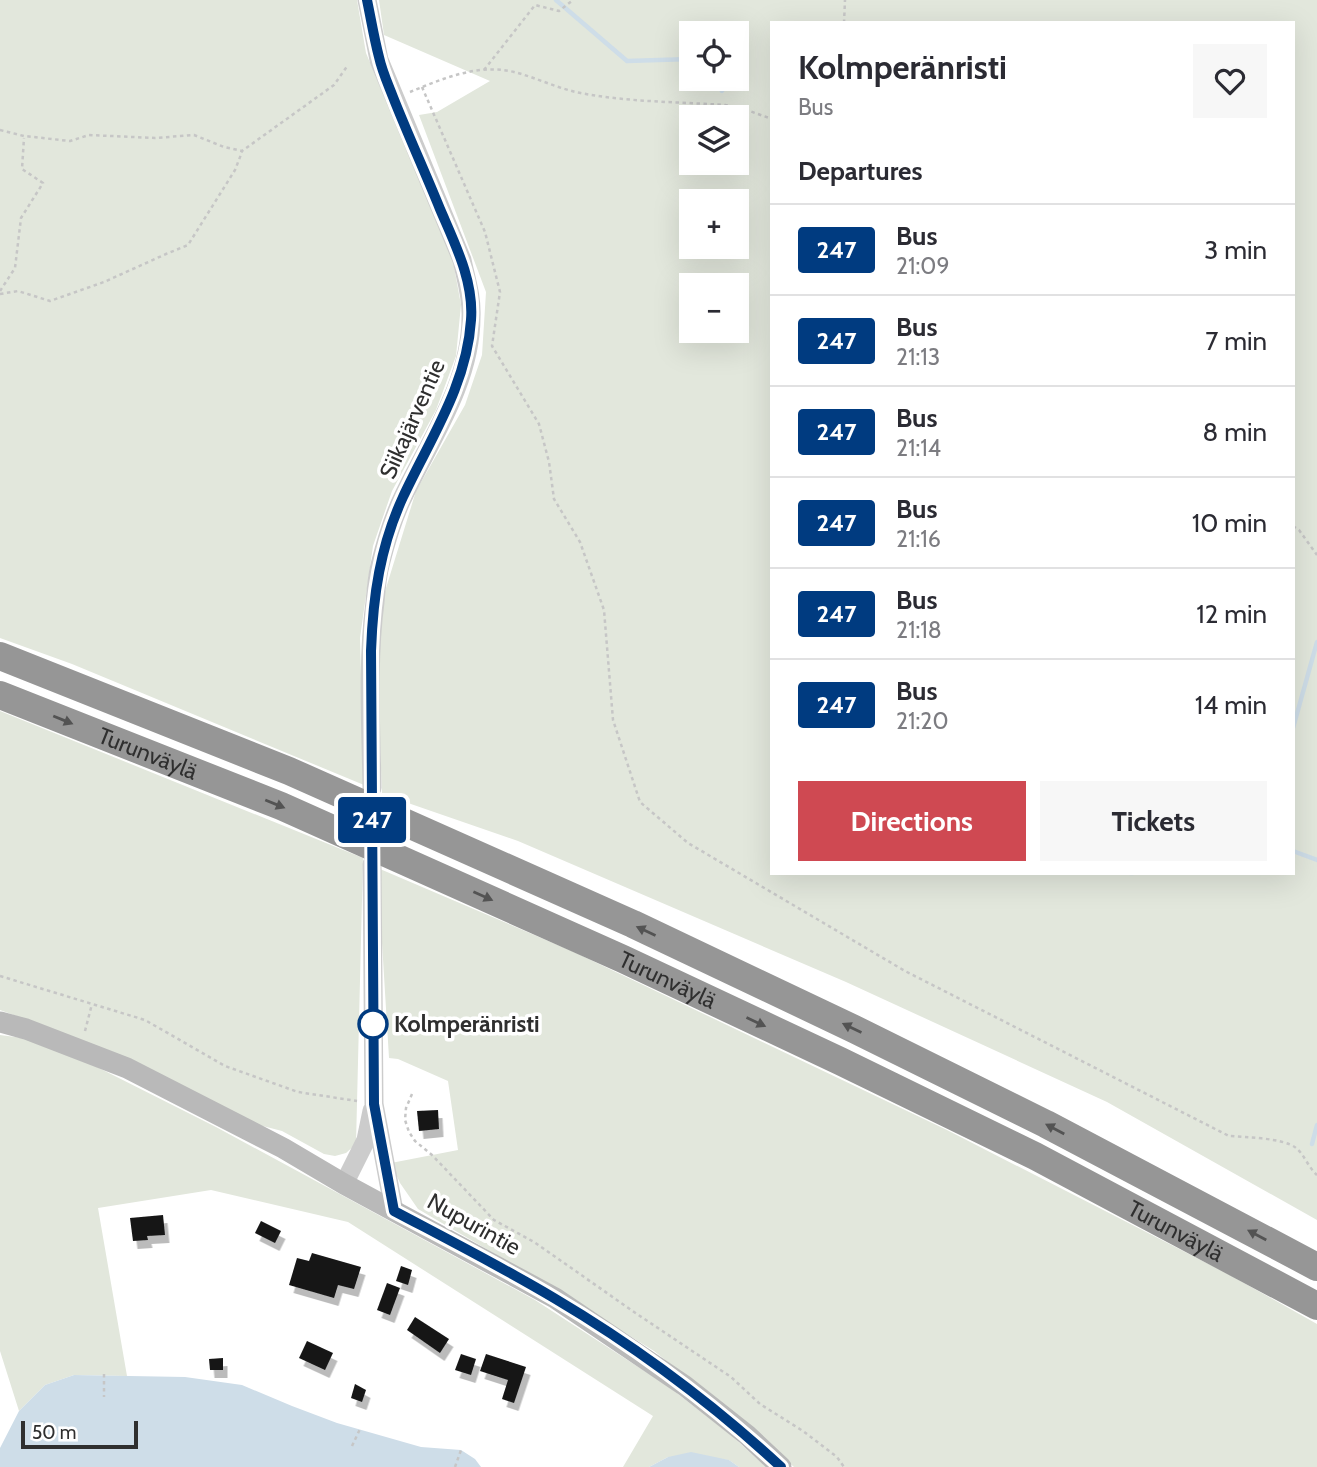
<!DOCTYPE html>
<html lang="en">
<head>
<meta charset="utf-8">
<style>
	body { margin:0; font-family:Cabin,sans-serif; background:#f7f7f7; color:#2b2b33; height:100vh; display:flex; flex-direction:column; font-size:26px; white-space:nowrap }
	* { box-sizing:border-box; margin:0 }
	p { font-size:23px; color:#7c7c81 }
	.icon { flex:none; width:38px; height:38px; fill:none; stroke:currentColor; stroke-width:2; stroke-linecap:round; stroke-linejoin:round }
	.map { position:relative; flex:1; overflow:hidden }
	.drawer { position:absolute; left:770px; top:21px; width:525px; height:854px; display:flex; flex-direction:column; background:#fff; border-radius:0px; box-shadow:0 7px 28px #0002 }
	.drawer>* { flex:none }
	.badge { padding:0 14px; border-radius:5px; font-size:24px; line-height:46px }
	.fabs { position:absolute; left:679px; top:21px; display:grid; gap:14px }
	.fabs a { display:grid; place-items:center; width:70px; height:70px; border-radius:0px; background:#fff; box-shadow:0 7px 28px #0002; font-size:35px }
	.scale { position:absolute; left:21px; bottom:18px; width:117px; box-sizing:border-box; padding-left:7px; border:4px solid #2f2f2f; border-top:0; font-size:19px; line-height:24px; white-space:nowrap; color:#2f2f2f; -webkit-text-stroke:5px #fff; paint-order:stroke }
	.map>.badge { position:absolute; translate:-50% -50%; box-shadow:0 0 0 4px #fff }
	h2 { padding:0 28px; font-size:26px; line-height:63px }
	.round { display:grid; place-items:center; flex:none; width:74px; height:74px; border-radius:0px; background:#f7f7f7 }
	.summary { display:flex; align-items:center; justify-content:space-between; height:119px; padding:0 28px }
	h1 { font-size:33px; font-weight:800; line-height:52px }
	.primary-button { display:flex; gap:14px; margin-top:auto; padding:14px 28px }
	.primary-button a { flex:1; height:80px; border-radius:0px; background:#cf4952; color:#fff; font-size:28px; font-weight:800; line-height:80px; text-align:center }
	.primary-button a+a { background:#f7f7f7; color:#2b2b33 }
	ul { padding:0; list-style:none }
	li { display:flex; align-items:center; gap:21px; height:91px; padding:0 28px; border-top:2px solid #e1e1e2 }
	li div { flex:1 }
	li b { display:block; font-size:26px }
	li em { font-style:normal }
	li .badge { min-width:77px; font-weight:700; text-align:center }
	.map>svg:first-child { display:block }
	.green { fill:#e2e7dc; fill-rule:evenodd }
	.water { fill:#cedde8 }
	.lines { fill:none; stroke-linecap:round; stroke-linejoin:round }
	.stream { stroke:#cedde8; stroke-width:4.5 }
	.building { fill:#161616; filter:url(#shadow) }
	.path { stroke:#c6c6c6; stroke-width:2.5; stroke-dasharray:3.5 3.5; stroke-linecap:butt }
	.tertiary { stroke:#ccc; stroke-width:19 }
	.secondary { stroke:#b9b9b9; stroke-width:21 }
	.motorway { stroke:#969696; stroke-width:28 }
	.oneway { fill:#535353 }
	.line-casing { stroke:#fff; stroke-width:16 }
	.line { stroke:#003b80; stroke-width:10 }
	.stop-dot { fill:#fff; stroke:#003b80; stroke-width:3.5 }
	.labels { text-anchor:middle; stroke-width:7; stroke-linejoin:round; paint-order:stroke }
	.street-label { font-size:23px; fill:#2f2f2f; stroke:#fff }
	.stop-label { font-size:23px; font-weight:bold; fill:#2f2f2f; stroke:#fff; text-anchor:start }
</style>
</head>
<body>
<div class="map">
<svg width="1317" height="1467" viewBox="0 0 1317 1467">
	<defs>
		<filter id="shadow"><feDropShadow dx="4.5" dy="8" stdDeviation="0" flood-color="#0004"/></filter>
	</defs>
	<rect width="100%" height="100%" fill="#fff"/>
	<g class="green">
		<path d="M0,0H357L366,53L453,261L461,305L456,356L436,410L392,491L373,546L360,638L364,785L72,664L0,638Z"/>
		<path d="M379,0H1317V1220L1107,1102L846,982L518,841L382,794L378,689L382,601L416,491L465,405L482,355L486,292L419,115L437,112L490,81L384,35ZM772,23H1293V873H772ZM691,33H737V79H691ZM691,117H737V163H691ZM691,201H737V247H691ZM691,285H737V331H691Z"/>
		<path d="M0,711L363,858L356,1144L346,1153L335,1156L324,1154L282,1131L243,1121L73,1037L0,1010Z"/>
		<path d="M380,869L574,952L947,1130L1228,1274L1317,1324V1467H794L731,1412L654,1351L548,1285L418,1209L400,1183L391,1163L458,1150L448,1081L398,1059L389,1058L379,893Z"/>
		<path d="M0,1035L23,1038L97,1067L216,1127L535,1300L669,1387L732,1436L766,1467H739L729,1460L668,1457L649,1467H623L653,1416L348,1222L211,1190L98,1208L127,1376L74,1375L45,1385L19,1411L0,1351Z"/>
	</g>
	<g class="water">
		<path d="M74,1375L185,1377L242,1385L292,1406L337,1423L421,1447L461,1450L475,1459L481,1467H0V1448L19,1411L45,1385Z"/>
		<path d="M691,1452L729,1460L739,1467H649L668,1457Z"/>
	</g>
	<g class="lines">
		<g class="stream">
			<path d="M556,0L627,61L691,59"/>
			<path d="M714,79L722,91"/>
			<path d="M1293,728L1317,642"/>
			<path d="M1293,851L1317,860"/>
			<path d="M1130,873H1133"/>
			<path d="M1312,1144L1317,1125"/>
		</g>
	</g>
	<g class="building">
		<path d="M438,1110L439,1129L419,1131L417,1111Z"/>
		<path d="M163,1215L165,1235L147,1236L148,1240L133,1241L130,1218Z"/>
		<path d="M261,1221L281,1231L275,1243L255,1233Z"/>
		<path d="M312,1253L361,1267L354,1289L338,1285L334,1298L289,1285L297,1258L309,1261Z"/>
		<path d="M401,1266L412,1270L408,1285L396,1281Z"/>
		<path d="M387,1283L400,1288L390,1315L377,1310Z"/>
		<path d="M415,1317L449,1339L440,1353L407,1330Z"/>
		<path d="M307,1341L333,1353L325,1370L299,1358Z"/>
		<path d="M461,1354L476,1359L471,1375L455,1370Z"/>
		<path d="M486,1354L526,1367L514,1403L502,1399L508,1380L480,1371Z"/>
		<path d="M223,1358V1370H210L209,1359Z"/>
		<path d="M355,1384L366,1390L362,1402L351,1398Z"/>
	</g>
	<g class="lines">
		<g class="path">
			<path d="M844,23L845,0"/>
			<path d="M484,70L535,5L559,11L573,0"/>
			<path d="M422,87L485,232L500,292L492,346L539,424L549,462L554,499L580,542L604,610L613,720L640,802L688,843L905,971L1229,1136C1245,1137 1284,1138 1296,1148C1304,1154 1308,1167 1317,1175"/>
			<path d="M410,92C442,79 478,63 514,72C538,78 560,90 586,94C631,102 679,102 725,105L741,108L772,119"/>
			<path d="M0,130L24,136L70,141L89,135L155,138L194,135L224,147L242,151L334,85L348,65"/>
			<path d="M0,291L15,268L21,218L43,183L22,169L24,138"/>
			<path d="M0,294L18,291L50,301L104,282L166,254L188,245L235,170L242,152"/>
			<path d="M1293,526L1299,530L1317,555"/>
			<path d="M0,976L145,1020L225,1066L298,1092L357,1101"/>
			<path d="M85,1031L92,1004"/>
			<path d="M412,1094L406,1108L405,1120L409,1132L415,1141L432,1155L494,1220L534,1242L637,1314L731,1377L760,1404L803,1431L837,1457L844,1467"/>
			<path d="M104,1374V1397"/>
			<path d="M352,1446L360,1429"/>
			<path d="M455,1467L461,1450"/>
		</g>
		<g class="tertiary">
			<path d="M367,0L379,60L462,260C466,279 472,297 471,317C471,381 431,439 404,495C393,517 386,541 380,565C377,577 376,590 375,602C367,663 371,726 372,788"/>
			<path d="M372,864L374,1104L394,1211"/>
			<path d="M344,1184L366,1140L372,1111"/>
		</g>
		<path class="secondary" d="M0,1022L26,1029L127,1068L283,1148L344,1184L555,1298L685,1386L747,1435L781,1467"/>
		<g class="motorway">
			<path d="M0,656L289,771L633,924L854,1029L1046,1124L1317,1267"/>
			<path id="s1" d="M0,695L281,806L623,959L840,1061L1035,1156L1317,1306"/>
		</g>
	</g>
	<defs><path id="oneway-solid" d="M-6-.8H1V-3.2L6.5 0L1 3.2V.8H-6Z" transform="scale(1.75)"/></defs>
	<g class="oneway">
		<use href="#oneway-solid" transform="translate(63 720) rotate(22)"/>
		<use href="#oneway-solid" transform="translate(275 804) rotate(22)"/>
		<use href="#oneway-solid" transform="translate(483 896) rotate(24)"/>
		<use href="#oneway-solid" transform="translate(646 931) rotate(-155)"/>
		<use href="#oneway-solid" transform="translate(756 1022) rotate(25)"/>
		<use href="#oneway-solid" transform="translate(852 1028) rotate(-154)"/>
		<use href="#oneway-solid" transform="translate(1055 1129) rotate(-152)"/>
		<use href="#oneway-solid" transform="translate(1257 1235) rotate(-152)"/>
	</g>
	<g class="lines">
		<defs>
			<path id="line" d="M367,0C371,19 374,38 379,57C382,71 388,84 393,97C408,135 425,172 440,209C455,244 474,281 471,320C467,385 430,439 403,497C380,547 373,596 371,651L374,1104L394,1211C447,1239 502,1267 554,1298C635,1346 712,1403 781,1467"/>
		</defs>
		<use href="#line" class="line-casing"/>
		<use href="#line" class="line"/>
	</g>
	<circle class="stop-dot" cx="373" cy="1024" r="14"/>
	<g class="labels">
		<g class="street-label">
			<text transform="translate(412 419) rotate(-66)" y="8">Siikajärventie</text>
			<text dy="8" stroke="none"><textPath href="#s1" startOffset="159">Turunväylä</textPath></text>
			<text dy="8" stroke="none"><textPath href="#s1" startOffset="726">Turunväylä</textPath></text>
			<text transform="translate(474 1224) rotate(29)" y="8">Nupurintie</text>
			<text dy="8" stroke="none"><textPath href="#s1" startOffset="1293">Turunväylä</textPath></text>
		</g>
		<g class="stop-label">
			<text x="394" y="1032">Kolmperänristi</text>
		</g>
	</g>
</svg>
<div class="fabs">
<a><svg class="icon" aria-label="locate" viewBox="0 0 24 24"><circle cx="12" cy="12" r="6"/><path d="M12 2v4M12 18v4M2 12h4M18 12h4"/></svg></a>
<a><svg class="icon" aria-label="layers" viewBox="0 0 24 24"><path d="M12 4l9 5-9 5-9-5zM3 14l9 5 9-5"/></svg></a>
<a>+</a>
<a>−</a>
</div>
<div class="scale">50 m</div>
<b class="badge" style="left:372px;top:820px;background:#003b80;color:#fff">247</b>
<section class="drawer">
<div class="summary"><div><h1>Kolmperänristi</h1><p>Bus</p></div><a class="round"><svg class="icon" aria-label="heart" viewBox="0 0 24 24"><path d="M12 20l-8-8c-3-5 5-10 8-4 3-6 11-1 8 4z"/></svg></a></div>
<h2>Departures</h2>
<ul>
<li><span class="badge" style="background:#003b80;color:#fff">247</span><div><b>Bus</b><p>21:09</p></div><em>3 min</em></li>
<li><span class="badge" style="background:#003b80;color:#fff">247</span><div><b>Bus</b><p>21:13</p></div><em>7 min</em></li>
<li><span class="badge" style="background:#003b80;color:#fff">247</span><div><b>Bus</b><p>21:14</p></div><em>8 min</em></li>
<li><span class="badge" style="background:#003b80;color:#fff">247</span><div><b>Bus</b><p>21:16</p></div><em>10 min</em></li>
<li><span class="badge" style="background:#003b80;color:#fff">247</span><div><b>Bus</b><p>21:18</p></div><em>12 min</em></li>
<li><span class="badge" style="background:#003b80;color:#fff">247</span><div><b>Bus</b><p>21:20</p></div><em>14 min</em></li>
</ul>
<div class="primary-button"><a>Directions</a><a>Tickets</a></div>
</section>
</div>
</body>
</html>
